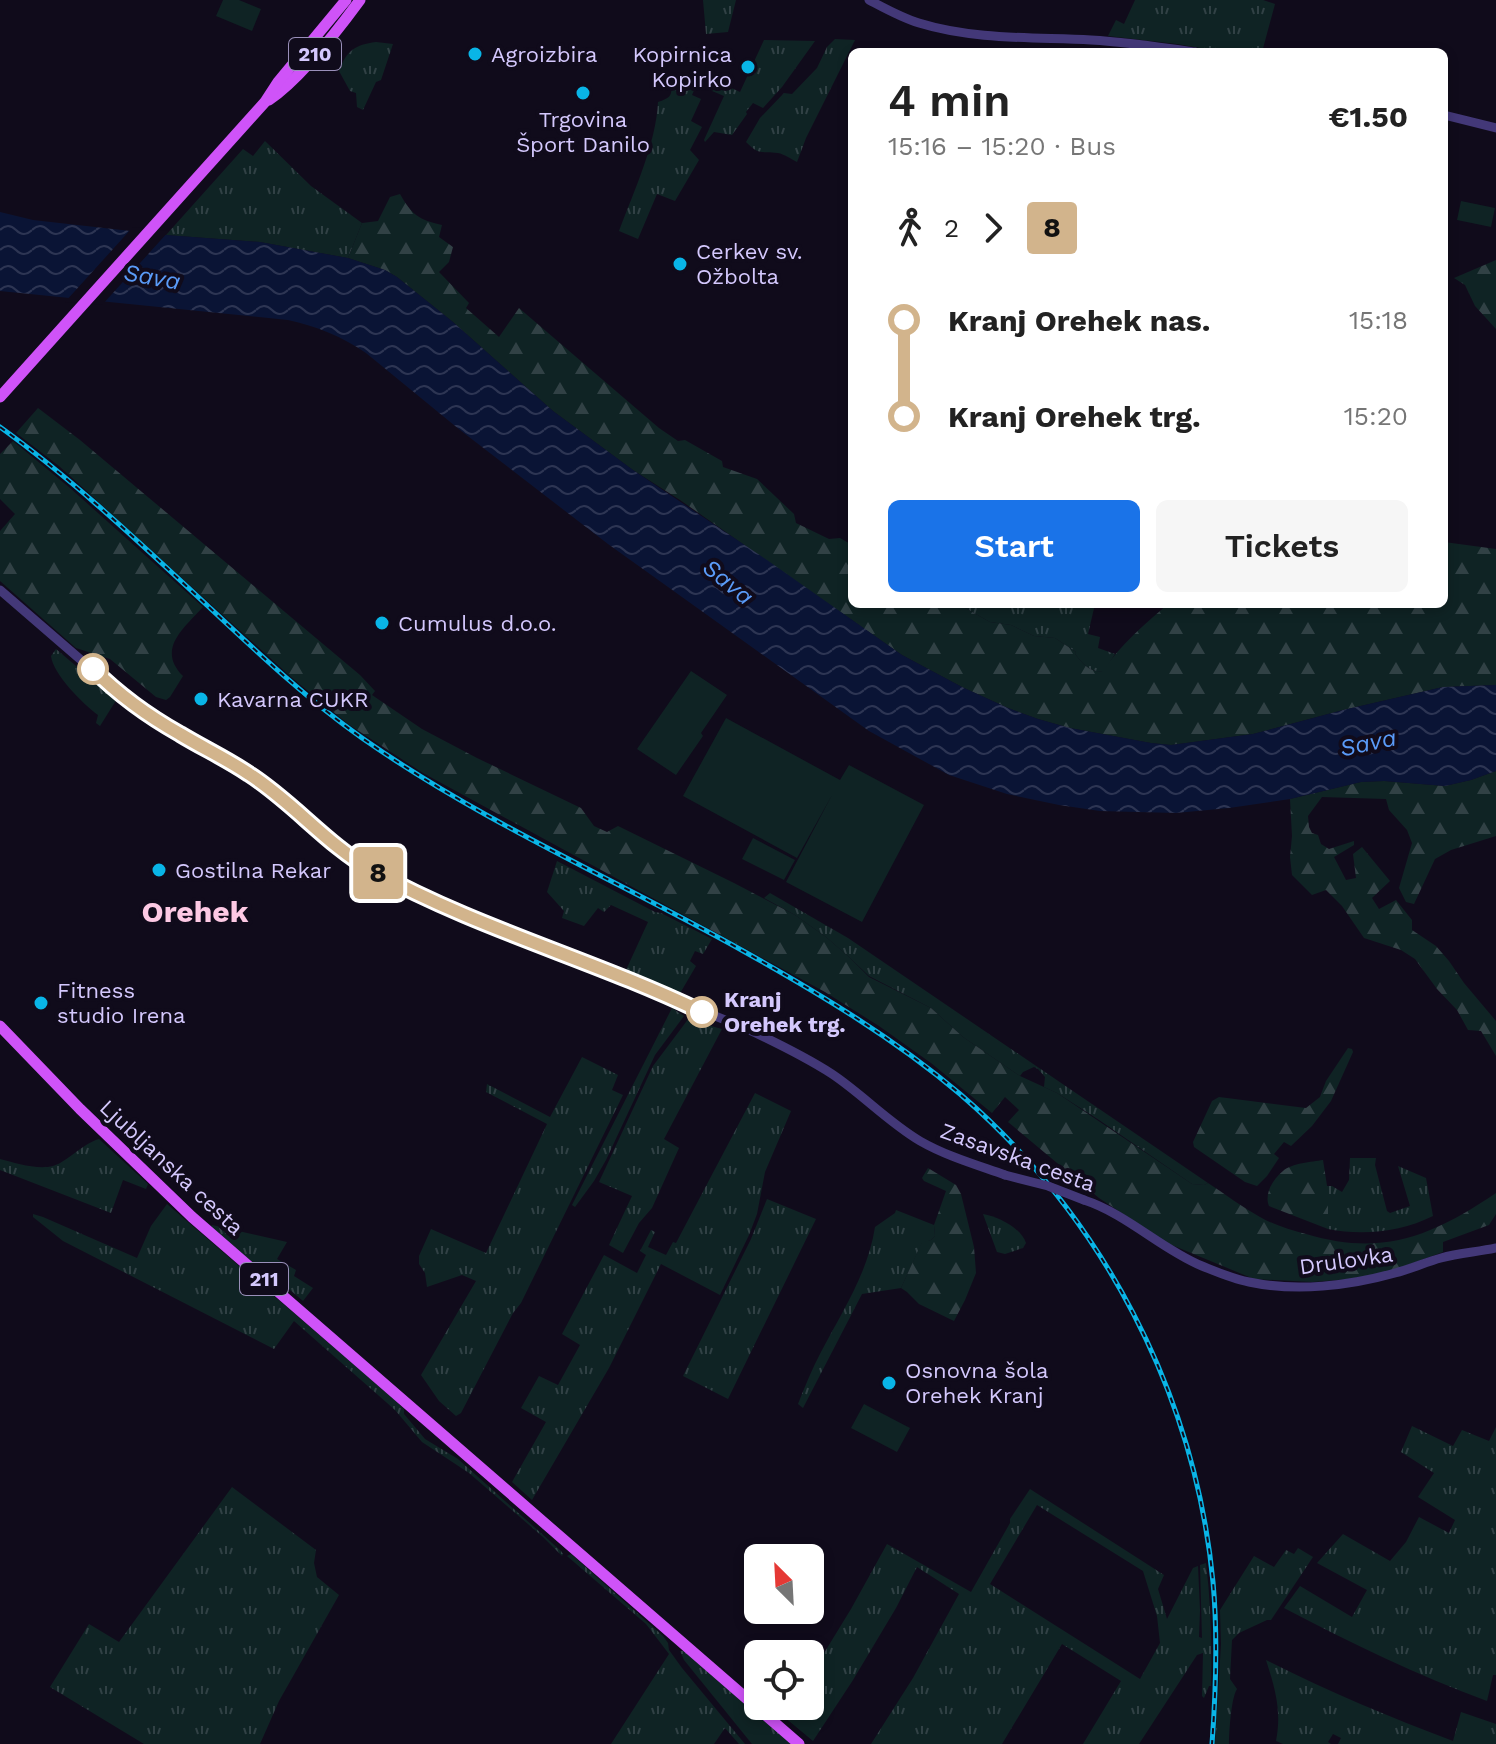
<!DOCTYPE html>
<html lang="en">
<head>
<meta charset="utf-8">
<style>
	body { margin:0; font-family:"Work Sans",sans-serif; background:#f6f6f6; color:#222; height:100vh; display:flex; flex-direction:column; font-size:30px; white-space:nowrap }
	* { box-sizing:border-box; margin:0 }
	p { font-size:26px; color:#767676 }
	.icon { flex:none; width:44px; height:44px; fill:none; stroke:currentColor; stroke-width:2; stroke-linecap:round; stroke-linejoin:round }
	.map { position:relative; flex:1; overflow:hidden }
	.details { position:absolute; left:848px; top:48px; width:600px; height:560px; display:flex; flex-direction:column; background:#fff; border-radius:12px; box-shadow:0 4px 12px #0003 }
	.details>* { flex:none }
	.badge { padding:0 16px; border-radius:6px; font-size:28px; line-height:52px }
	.needle { width:52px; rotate:336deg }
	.controls { position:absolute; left:744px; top:1544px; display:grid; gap:16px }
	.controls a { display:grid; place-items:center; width:80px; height:80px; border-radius:12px; background:#fff; box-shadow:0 4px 12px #0003; font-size:40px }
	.map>.badge { position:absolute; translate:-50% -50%; box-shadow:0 0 0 4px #fff }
	.legs { display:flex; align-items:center; gap:12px; height:88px; padding:0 40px; font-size:26px }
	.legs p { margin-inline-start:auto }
	.headline { display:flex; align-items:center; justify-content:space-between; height:136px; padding:0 40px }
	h1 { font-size:44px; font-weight:600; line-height:60px }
	.cta { display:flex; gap:16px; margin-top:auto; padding:16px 40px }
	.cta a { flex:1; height:92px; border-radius:12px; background:#1a73e8; color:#fff; font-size:32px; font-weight:600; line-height:92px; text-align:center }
	.cta a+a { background:#f6f6f6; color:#222 }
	ul { padding:0 40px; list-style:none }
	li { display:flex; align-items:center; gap:28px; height:96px; font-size:30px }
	li i { display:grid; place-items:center; width:12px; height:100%; margin:0 10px; background:currentColor }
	li i::after { content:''; width:20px; height:20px; margin:-10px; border:6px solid; border-radius:50%; background:#fff }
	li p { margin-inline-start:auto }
	li:first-child i { background:linear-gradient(#0000 50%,currentColor 0) }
	li:last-child i { background:linear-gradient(currentColor 50%,#0000 0) }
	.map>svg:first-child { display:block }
	.grass { fill:url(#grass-tufts); fill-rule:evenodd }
	.forest { fill:url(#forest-firs) }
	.pitch { fill:#0f2324 }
	.water { fill:url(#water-waves) }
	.pier { fill:#100b1b }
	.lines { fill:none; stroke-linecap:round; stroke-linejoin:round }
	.tertiary { stroke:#433878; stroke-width:9 }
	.primary { stroke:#cf53f8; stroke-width:11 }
	.rail-casing { stroke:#09b5e7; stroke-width:5 }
	.rail { stroke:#100b1b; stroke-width:2; stroke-dasharray:6; stroke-linecap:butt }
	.tertiary-bridge { stroke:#433878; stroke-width:9 }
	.line-1-casing { stroke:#fff; stroke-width:18 }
	.line-1 { stroke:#d2b48c; stroke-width:12 }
	.poi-dot { fill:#09b5e7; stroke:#100b1b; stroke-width:3 }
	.stop-1-dot { fill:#fff; stroke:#d2b48c; stroke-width:4 }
	.labels { text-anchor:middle; stroke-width:8; stroke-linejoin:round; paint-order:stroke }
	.shield { fill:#100b1b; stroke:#998fb9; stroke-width:2 }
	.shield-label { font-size:20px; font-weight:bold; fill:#d4c8fd }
	.poi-label { font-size:22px; fill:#d4c8fd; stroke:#100b1b; text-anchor:start }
	.stop-label { font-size:22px; font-weight:bold; fill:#d4c8fd; stroke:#100b1b; text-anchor:start }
	.street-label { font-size:22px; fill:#d4c8fd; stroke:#100b1b }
	.water-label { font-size:24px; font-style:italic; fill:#5a9bf8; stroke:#100b1b }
	.district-label { font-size:30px; font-weight:bold; fill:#fdc9e4; stroke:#100b1b }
</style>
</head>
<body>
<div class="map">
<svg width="1496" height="1744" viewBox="0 0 1496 1744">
	<defs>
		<pattern id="grass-tufts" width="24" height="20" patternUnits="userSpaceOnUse" patternTransform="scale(2)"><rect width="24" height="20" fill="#0f2324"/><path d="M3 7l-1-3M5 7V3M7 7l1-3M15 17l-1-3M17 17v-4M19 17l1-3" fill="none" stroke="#314145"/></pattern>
		<pattern id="forest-firs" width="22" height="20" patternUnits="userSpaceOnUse" patternTransform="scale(2)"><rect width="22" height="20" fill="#0f2324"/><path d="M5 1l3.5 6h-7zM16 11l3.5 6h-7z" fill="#314145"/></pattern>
		<pattern id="water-waves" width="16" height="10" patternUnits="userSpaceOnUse" patternTransform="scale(2)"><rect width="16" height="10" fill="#0a1435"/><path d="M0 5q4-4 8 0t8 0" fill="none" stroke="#2d3553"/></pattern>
	</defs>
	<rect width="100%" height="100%" fill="#100b1b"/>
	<g class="grass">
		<path d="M703,0H736L728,32L706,34Z"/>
		<path d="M1135,0H1263L1275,4L1262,52H1223L1177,44L1108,36L1116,20L1124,24Z"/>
		<path d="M835,39L855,40L806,138L797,162C791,159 784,154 778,153C761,150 761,157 746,142L760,118L784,93L792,94L817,68L827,47Z"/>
		<path d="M764,40L815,41L782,87L763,108L753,103L746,112L747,114L732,135L714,132L705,142L704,140L724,96L705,88V82L698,81L692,95L701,99L691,121L702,127L690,150L699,160L675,201L657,194L638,239L619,231C634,191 656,144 658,102C675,97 671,93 671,77L710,78L740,92Z"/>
		<path d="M376,42L393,44L381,80L376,82L363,110L357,107L356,93L350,91L339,71C347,50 355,45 376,42Z"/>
		<path d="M265,141L311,186L362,223L348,258L260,242L166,235L243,149L253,156Z"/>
		<path d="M958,604H1095L1088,634L1100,637L1098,648L1115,654L1104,671C1090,673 1083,664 1075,654L1076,652L1055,638L1034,636L1011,625L990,622Z"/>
		<path d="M56,649L115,699V702L100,726L96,723L98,715C83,704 53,674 51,656Z"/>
		<path d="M557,861L655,912L661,913L712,939L703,954L695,951L690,961L696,966L679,995L626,970L648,922L611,905L604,912L598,908L584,926L562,918L564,911L547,892Z"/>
		<path d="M770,893L848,938L1208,1183L1204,1185L1192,1184L1099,1120L1057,1093L1044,1087L1045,1077L1038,1069L1034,1067L1023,1072L1020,1076L963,1037L931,1008L869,976L849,957L826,937L795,915L764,898Z"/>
		<path d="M672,1008L684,1016L655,1055L606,1160L594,1181L575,1207L572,1205Z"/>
		<path d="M689,1018L697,1022L722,1029L664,1139L679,1148L652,1208L639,1223L623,1253L609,1245L632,1196L599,1182L653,1066Z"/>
		<path d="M582,1057L618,1075L612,1090L623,1095L521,1303L513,1313L461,1413L456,1416L439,1401L421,1375L476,1281L462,1275L427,1287L425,1273L419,1264V1256L431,1229L486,1253L547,1124L486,1092L487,1084L550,1117Z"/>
		<path d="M755,1093L791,1111L765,1172L757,1214L749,1235L720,1295L661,1264L609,1368L532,1500L512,1482L546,1422L521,1408L539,1376L558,1385L580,1345L562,1334L604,1255L637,1273L646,1255L640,1251L651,1230L655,1232L648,1247L666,1255L673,1242L676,1243Z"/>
		<path d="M99,1139L148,1184L146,1189L123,1180L111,1213L0,1170V1159C15,1163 37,1170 53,1166C67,1162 82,1144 99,1139Z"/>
		<path d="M1350,1158H1376L1375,1165L1387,1211L1390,1213L1410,1206L1398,1166L1426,1178L1433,1216C1401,1232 1363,1236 1328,1229L1327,1186H1332L1342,1192L1349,1180Z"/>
		<path d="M767,1199L816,1219L728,1399L683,1376L751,1239Z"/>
		<path d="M167,1204L395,1400L404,1409V1414L425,1439L458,1459L561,1551L563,1554L562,1556L543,1537L469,1473L422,1442L395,1410L294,1321L274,1349L63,1241L33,1217V1214L43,1217L137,1258L151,1226Z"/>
		<path d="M896,1210L934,1225L935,1236L931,1240L922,1243L901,1288L862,1294L803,1408L798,1404C805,1386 812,1369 821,1352C842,1312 868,1273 875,1227L895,1213Z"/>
		<path d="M983,1214C999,1217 1021,1228 1026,1243L1023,1248L1005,1254L997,1252Z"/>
		<path d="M212,1225L287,1242L277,1259L296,1270L294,1276L313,1288L303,1301L271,1274L267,1275L211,1227Z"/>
		<path d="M1412,1426L1453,1446L1462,1430L1489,1441L1496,1427V1675H1493L1487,1701C1417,1675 1351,1643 1284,1608L1300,1586L1352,1617L1367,1590L1317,1563L1343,1534L1390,1561L1406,1542L1419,1517L1449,1533L1455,1520L1418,1497L1434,1473L1401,1452Z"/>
		<path d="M232,1487L316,1550L314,1563L317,1577L339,1595L279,1701L260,1744H144L50,1687L89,1624L119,1642Z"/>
		<path d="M1030,1489L1164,1575L1158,1589L1167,1619L1193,1568L1198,1566L1200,1610L1199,1637L1202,1638L1200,1565L1206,1563C1211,1604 1212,1645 1211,1686H1209L1204,1698L1202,1696L1203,1653L1197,1655L1139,1744H1083L1121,1681L1062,1644L1002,1744H871L913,1678L959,1594L917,1567L896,1608L853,1680L813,1741L783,1716L790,1706H810V1676L851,1609L887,1544L971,1592L1010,1523V1519ZM1037,1505L1143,1571L1157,1616L1160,1643L1140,1679L990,1584Z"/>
		<path d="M1298,1548L1313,1557L1271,1620H1267L1239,1633L1232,1640L1230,1679L1237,1689C1231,1698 1229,1733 1229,1744H1215L1221,1644L1220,1610L1254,1556L1274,1567L1286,1550L1294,1554Z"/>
		<path d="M571,1554L663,1636L668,1643L669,1650L682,1668L745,1744H739L725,1728L714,1744H611L669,1654L646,1624L567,1556Z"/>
		<path d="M680,1651H684L791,1744H752L684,1660Z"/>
		<path d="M1266,1660C1327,1691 1389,1717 1453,1741L1461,1712L1496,1724V1744H1338L1341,1738L1333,1734L1328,1742L1331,1744H1283L1276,1741C1282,1711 1275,1688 1266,1660Z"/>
	</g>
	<g class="forest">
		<path d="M400,194C412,215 419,220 442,225L439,237L453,247L449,262L439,272L469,303L466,308L499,337L519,308L659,428L678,441L685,440L722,461L723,467L757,479L794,514L796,523L829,539L840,538L852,545V604H958L990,622L1011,625L1034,636L1055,638L1076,652L1075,654C1083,664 1090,673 1103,671C1121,644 1144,625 1168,604H1444V542L1496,549V685L1443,687L1343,710L1253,734L1171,745L1151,743L1070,728L1038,719L1008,708L962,687L902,655L680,500L633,470L553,411L453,322L397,277L385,270L348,258L362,223L378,221L390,197Z"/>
		<path d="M1496,260V329L1475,306L1465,285L1454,278Z"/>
		<path d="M38,408L80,440L360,675L375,691L372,695L422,729L477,758L581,808L594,826L607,832L618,826L734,883L795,915L826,937L849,957L869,977L931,1008L963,1037L1020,1076L1057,1093L1192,1184L1204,1185L1208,1183C1225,1194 1242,1207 1260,1217C1274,1225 1290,1230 1306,1234C1383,1257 1432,1236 1496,1193V1214L1489,1225L1443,1242V1252L1388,1272L1350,1279L1312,1282L1254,1279L1167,1243L1099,1198L1008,1122L1019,1110L1005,1097L992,1113L931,1063L879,1026L825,992L423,773L348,724L291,677L59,466L16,433Z"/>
		<path d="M13,441L70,488L203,607C184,628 156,649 183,676L170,697L166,700L156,697L110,659L76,648L0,581V531L15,514L0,499V454Z"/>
		<path d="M1496,771V836L1451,850L1435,859L1414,904L1406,902L1399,888L1412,843L1407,830L1389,810L1386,799L1322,797L1308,816L1309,827L1312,833L1318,835L1321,844L1329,849L1354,841V845L1334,857L1346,880L1356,878L1353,854L1362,847L1390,881L1372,898L1379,909L1396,900L1412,920V930L1436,946L1449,961L1464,983L1496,1021V1056L1481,1031L1468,1030L1457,1010L1437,989L1415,959L1401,950L1364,938L1342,906L1326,890L1312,895L1292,875L1290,857L1292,836L1290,799L1361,782L1384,781L1445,786L1471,780Z"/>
		<path d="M1348,1048L1352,1049L1353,1052L1331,1101L1312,1126L1291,1146L1284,1142L1274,1154L1279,1158L1267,1176L1257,1186L1245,1182L1194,1147L1193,1142L1212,1101L1219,1097L1306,1108L1320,1097L1326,1081Z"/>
		<path d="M1323,1160L1328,1192V1229L1269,1206C1264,1194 1273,1179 1283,1171C1292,1163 1312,1162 1323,1160Z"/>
		<path d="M928,1168L956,1185L961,1194L974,1247L976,1273L965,1300L954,1321L919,1304L907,1292L901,1288L922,1242L931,1240L935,1236L934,1225L946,1191L924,1181L922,1178Z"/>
	</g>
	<g class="pitch">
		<path d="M223,0H239L261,9L252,31L216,16Z"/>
		<path d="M1461,201L1495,208L1491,227L1457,220Z"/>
		<path d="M691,671L727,695L701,733L703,736L676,775L637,749Z"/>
		<path d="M726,718L840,780L849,765L924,805L862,922L786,882L832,795L797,858L683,796Z"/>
		<path d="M753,838L795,860L784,880L742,859Z"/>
		<path d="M864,1404L910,1428L897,1452L851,1428Z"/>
	</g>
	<path class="water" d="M0,212L33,220L166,235L260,242L348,258L385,270L397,277L453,322L553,411L633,470L767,560L902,655L962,687L1008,708L1038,719L1070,728L1151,743L1171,745L1253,734L1343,710L1443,687L1496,685V771L1471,780L1445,786L1384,781L1361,782L1290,799L1229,808L1176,813L1100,811L1059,805L1007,794L949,775L869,731L608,544L460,430L366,353C343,337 316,326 288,320L0,291Z"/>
	<path class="pier" d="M133,227L169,231L102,305L65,302Z"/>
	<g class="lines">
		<g class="tertiary">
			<path d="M869,0C886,9 902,18 919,23C974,40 1034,37 1091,40C1126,42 1160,47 1195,52"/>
			<path d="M1444,115L1496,128"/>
			<path d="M0,590L125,698L167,727L257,779L342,850L371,870L467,916L745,1028C775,1042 804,1056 832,1074C862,1094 888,1122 920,1141C946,1156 977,1165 1005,1175"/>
			<path d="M1084,1200C1127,1214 1161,1249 1202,1266C1217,1272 1233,1279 1249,1282C1296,1292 1349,1286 1395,1273C1411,1269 1426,1262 1441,1258C1459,1253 1478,1252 1496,1248"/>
		</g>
		<g class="primary">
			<path d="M269,100C300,79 338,30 360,0"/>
			<path d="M0,397L265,102L278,82L346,0"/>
			<path d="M0,1026L80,1109L192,1217L799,1744"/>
		</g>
		<defs>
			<path id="rail" d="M0,427C75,481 142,545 210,608C258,653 307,699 362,738C482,822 618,881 745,952C820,994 895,1039 960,1094C1103,1217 1195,1394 1213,1582C1218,1636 1216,1690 1212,1744"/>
		</defs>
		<use href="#rail" class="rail-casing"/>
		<use href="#rail" class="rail"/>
		<path class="tertiary-bridge" d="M1005,1175L1048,1186L1084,1200"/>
	</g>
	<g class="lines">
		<defs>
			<path id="line-1" d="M93,669C119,695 148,716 180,734C203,748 227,759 249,774C293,802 327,845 373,871C478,929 594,960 702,1012"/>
		</defs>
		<use href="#line-1" class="line-1-casing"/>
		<use href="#line-1" class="line-1"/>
	</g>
	<g class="poi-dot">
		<circle cx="475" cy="54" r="8"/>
		<circle cx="748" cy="67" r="8"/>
		<circle cx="583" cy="93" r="8"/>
		<circle cx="680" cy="264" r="8"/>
		<circle cx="382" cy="623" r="8"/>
		<circle cx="201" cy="699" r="8"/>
		<circle cx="159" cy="870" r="8"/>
		<circle cx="41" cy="1003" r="8"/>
		<circle cx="889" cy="1383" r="8"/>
	</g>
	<g class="stop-1-dot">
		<circle cx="93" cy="669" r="14"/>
		<circle cx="702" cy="1012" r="14"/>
	</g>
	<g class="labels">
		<g class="shield">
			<rect x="289" y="38" width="52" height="32" rx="6"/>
			<rect x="240" y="1263" width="48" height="32" rx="6"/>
		</g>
		<g class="shield-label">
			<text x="315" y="61">210</text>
			<text x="264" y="1286">211</text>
		</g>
		<g class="poi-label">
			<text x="491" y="62">Agroizbira</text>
			<text x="732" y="62" text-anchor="end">Kopirnica<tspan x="732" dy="25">Kopirko</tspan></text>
			<text x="583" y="127" text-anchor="middle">Trgovina<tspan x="583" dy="25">Šport Danilo</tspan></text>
			<text x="696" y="259">Cerkev sv.<tspan x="696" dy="25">Ožbolta</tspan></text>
			<text x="398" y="631">Cumulus d.o.o.</text>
			<text x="217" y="707">Kavarna CUKR</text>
			<text x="175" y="878">Gostilna Rekar</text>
			<text x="57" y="998">Fitness<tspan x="57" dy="25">studio Irena</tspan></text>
			<text x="905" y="1378">Osnovna šola<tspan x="905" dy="25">Orehek Kranj</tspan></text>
		</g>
		<g class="stop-label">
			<text x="724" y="1007">Kranj<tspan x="724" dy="25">Orehek trg.</tspan></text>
		</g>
		<g class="street-label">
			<text transform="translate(1018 1157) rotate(20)" y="8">Zasavska cesta</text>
			<text transform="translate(172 1167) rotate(43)" y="8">Ljubljanska cesta</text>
			<text transform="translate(1346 1260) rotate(-8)" y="8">Drulovka</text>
		</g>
		<g class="water-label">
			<text transform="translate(152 277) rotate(10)" y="8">Sava</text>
			<text transform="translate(728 582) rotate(39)" y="8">Sava</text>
			<text transform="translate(1368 743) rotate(-12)" y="8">Sava</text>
		</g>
		<g class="district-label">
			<text x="195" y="922">Orehek</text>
		</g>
	</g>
</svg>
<div class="controls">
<a><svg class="needle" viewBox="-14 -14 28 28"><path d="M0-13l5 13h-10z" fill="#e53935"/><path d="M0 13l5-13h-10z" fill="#767676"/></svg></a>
<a><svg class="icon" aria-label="locate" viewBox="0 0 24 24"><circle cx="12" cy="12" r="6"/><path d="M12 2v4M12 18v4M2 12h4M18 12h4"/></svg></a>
</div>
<b class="badge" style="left:378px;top:873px;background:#d2b48c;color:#111">8</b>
<section class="details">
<div class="headline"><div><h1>4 min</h1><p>15:16 – 15:20 · Bus</p></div><b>€1.50</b></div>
<div class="legs"><svg class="icon" aria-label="walk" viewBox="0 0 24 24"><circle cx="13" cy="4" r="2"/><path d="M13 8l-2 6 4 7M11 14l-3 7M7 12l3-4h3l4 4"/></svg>2<svg class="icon" aria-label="forward" viewBox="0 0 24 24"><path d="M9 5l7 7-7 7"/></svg><b class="badge" style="background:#d2b48c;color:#111">8</b></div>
<ul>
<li><i style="color:#d2b48c"></i><b>Kranj Orehek nas.</b><p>15:18</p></li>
<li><i style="color:#d2b48c"></i><b>Kranj Orehek trg.</b><p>15:20</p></li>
</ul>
<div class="cta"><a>Start</a><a>Tickets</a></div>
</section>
</div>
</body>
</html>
